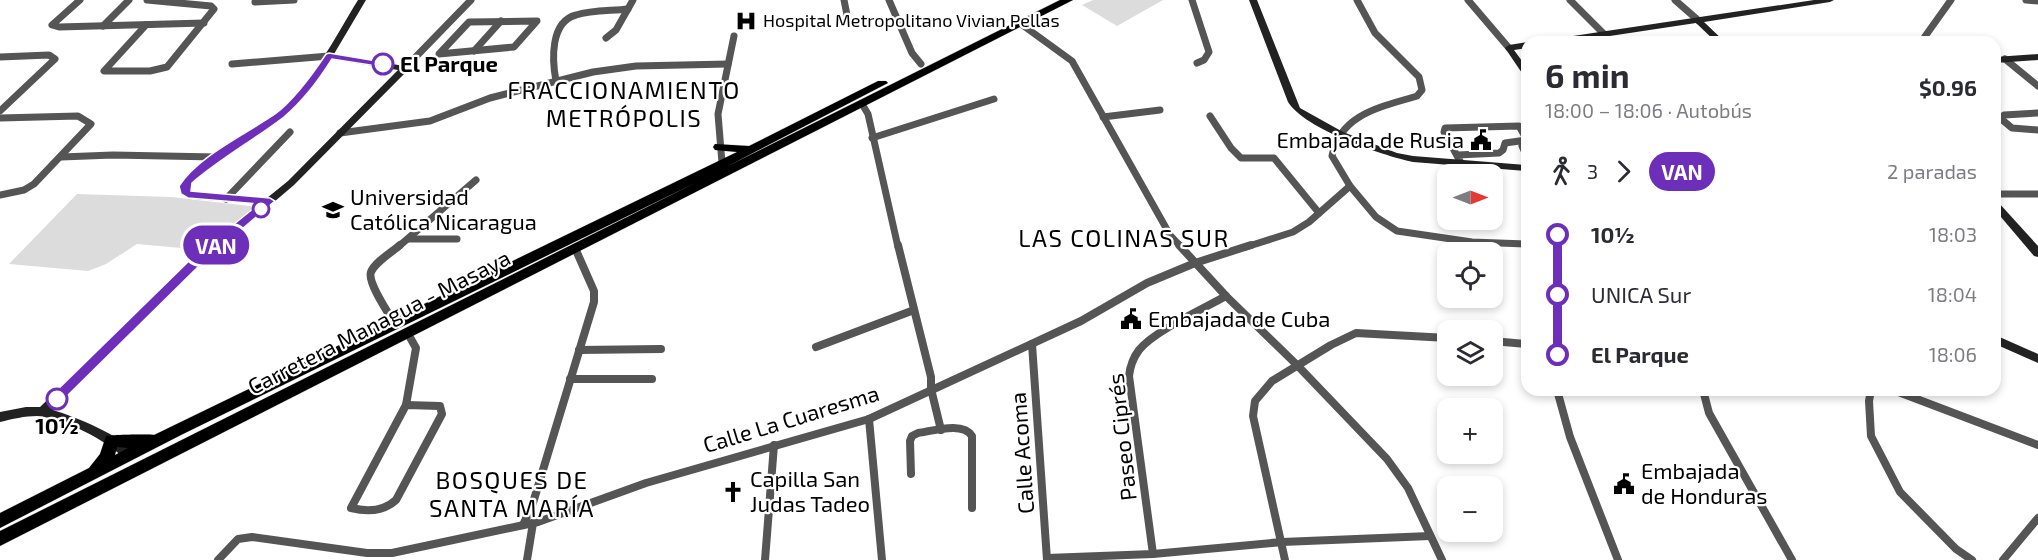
<!DOCTYPE html>
<html lang="es">
<head>
<meta charset="utf-8">
<style>
	body { margin:0; font-family:"Exo 2",sans-serif; background:#f7f7f7; color:#2b2b33; height:100vh; display:flex; flex-direction:column; font-size:22px; white-space:nowrap }
	* { box-sizing:border-box; margin:0 }
	p { font-size:20px; color:#7c7c81 }
	.icon { flex:none; width:33px; height:33px; fill:none; stroke:currentColor; stroke-width:2; stroke-linecap:round; stroke-linejoin:round }
	.map { position:relative; flex:1; overflow:hidden }
	.drawer { position:absolute; left:1521px; top:36px; width:480px; height:360px; display:flex; flex-direction:column; background:#fff; border-radius:18px; box-shadow:0 3px 9px #0003 }
	.drawer>* { flex:none }
	.badge { padding:0 12px; border-radius:20px; font-size:21px; line-height:39px }
	.needle { width:39px; rotate:90deg }
	.buttons { position:absolute; left:1437px; top:164px; display:grid; gap:12px }
	.buttons a { display:grid; place-items:center; width:66px; height:66px; border-radius:12px; background:#fff; box-shadow:0 3px 9px #0003; font-size:30px }
	.map>.badge { position:absolute; translate:-50% -50%; box-shadow:0 0 0 3px #fff }
	.legs { display:flex; align-items:center; gap:9px; height:66px; padding:0 24px; font-size:20px }
	.legs p { margin-inline-start:auto }
	.head { display:flex; align-items:center; justify-content:space-between; height:102px; padding:0 24px }
	h1 { font-size:33px; font-weight:700; line-height:45px }
	ul { padding:0 24px; list-style:none }
	li { display:flex; align-items:center; gap:21px; height:60px; font-size:22px }
	li i { display:grid; place-items:center; width:9px; height:100%; margin:0 8px; background:currentColor }
	li i::after { content:''; width:15px; height:15px; margin:-8px; border:4px solid; border-radius:50%; background:#fff }
	li p { margin-inline-start:auto }
	li:first-child i { background:linear-gradient(#0000 50%,currentColor 0) }
	li:last-child i { background:linear-gradient(currentColor 50%,#0000 0) }
	.map>svg:first-child { display:block }
	.green { fill:#dcdcdc }
	.lines { fill:none; stroke-linecap:round; stroke-linejoin:round }
	.highway-casing { stroke:#dbdbdb; stroke-width:1 }
	.street-far1 { stroke:#555; stroke-width:7 }
	.street { stroke:#555; stroke-width:8 }
	.secondary { fill:#222; fill-rule:evenodd }
	.highway { fill:#000; fill-rule:evenodd }
	.line-1 { fill:#6d2fba; stroke:#fff; stroke-width:1.5 }
	.stop-1-dot { fill:#fff; stroke:#6d2fba; stroke-width:3 }
	.labels { text-anchor:middle; stroke-width:4.5; stroke-linejoin:round; paint-order:stroke }
	.far-poi-label { font-size:18px; fill:#000; stroke:#fff; text-anchor:start }
	.stop-label { font-size:22px; font-weight:bold; fill:#000; stroke:#fff; text-anchor:start }
	.poi-label { font-size:22px; fill:#000; stroke:#fff; text-anchor:start }
	.street-label { font-size:22px; fill:#000; stroke:#fff }
	.neighbourhood-label { font-size:24px; letter-spacing:1.5px; fill:#000; stroke:#fff }
</style>
</head>
<body>
<div class="map">
<svg width="2038" height="560" viewBox="0 0 2038 560">
	<rect width="100%" height="100%" fill="#fff"/>
	<g class="green">
		<path d="M1093,0H1163L1117,26L1082,5Z"/>
		<path d="M77,194L171,197L258,207L203,250L137,244L106,264L88,271L9,264Z"/>
	</g>
	<g class="lines">
		<defs>
			<path id="highway" d="M1060,0H1073L0,546V531L695,183L181,435L0,528V513L89,468L100,454L106,436C108,435 151,434 154,435L737,152L715,150L713,147L715,144L749,146L878,81H886L888,83L728,166ZM117,447L128,448L115,455Z"/>
		</defs>
		<use href="#highway" class="highway-casing"/>
		<g class="street-far1">
			<path d="M80,0L52,25L59,27L204,23"/>
			<path d="M844,0L848,20"/>
			<path d="M889,0L912,53L921,64"/>
			<path d="M1192,0L1209,52L1204,60L1197,63"/>
			<path d="M1357,0L1375,33L1419,77L1422,90L1417,96C1381,107 1340,114 1332,156L1350,186L1376,217L1397,231L1472,242L1527,244"/>
			<path d="M1468,0L1509,48"/>
			<path d="M1570,0L1605,35"/>
			<path d="M1675,0L1699,21"/>
			<path d="M2026,0L2038,1"/>
			<path d="M255,2L294,0"/>
			<path d="M537,21L514,47L439,54L469,22Z"/>
			<path d="M1021,24L1072,61L1170,235L1181,247"/>
			<path d="M146,25L104,71H150L167,67L214,9L211,6L147,0"/>
			<path d="M103,26L129,0"/>
			<path d="M606,38L616,30L633,0"/>
			<path d="M1921,42L1951,0"/>
			<path d="M474,51L501,21"/>
			<path d="M0,57L49,55L55,59L0,111"/>
			<path d="M2005,59L2038,86"/>
			<path d="M232,64L329,56"/>
			<path d="M404,69L471,0"/>
			<path d="M556,81C552,60 550,22 576,15C592,10 612,11 628,9"/>
			<path d="M862,104L868,114L898,247"/>
			<path d="M2038,113L2004,115L2000,118L2012,128L2038,130"/>
			<path d="M1210,116L1231,148L1241,158H1274L1319,213"/>
			<path d="M1103,117L1160,110"/>
			<path d="M0,118L78,116L91,124L34,184L24,190L0,195"/>
			<path d="M340,133L430,121L490,98L593,72L636,66L728,64"/>
			<path d="M872,138L994,99"/>
			<path d="M1527,143L1522,146L1527,157"/>
			<path d="M1458,155L1499,153L1503,150L1505,143L1527,140L1519,126L1445,128L1444,132L1461,163"/>
			<path d="M61,157L113,155L216,157"/>
			<path d="M722,163L718,114L734,36"/>
			<path d="M1995,194H2038"/>
			<path d="M226,199L290,132"/>
			<path d="M408,239H457"/>
			<path d="M398,247L476,180"/>
			<path d="M1246,247L1293,232L1309,222L1350,186"/>
		</g>
		<g class="street">
			<path d="M898,245L931,377V389L941,430"/>
			<path d="M1179,245L1226,296L1297,365L1387,459L1408,488L1442,560"/>
			<path d="M395,324C389,314 367,282 371,272C375,262 392,252 400,245"/>
			<path d="M1492,341L1527,344"/>
			<path d="M1032,344L1047,560"/>
			<path d="M816,347L914,310"/>
			<path d="M579,350L661,349"/>
			<path d="M570,379H652"/>
			<path d="M1557,390L1570,437L1618,560"/>
			<path d="M1703,390L1709,413L1792,560"/>
			<path d="M1871,390L1869,401L1871,436L1900,492L1956,549L1972,560"/>
			<path d="M1893,390L2038,445"/>
			<path d="M406,405L440,406L442,414L396,500C383,512 367,512 351,508Z"/>
			<path d="M406,405L416,348L407,332"/>
			<path d="M869,419L882,560"/>
			<path d="M911,474L910,441L912,436L918,433C933,431 963,421 972,436V508"/>
			<path d="M523,525L532,506L594,302V291L575,248"/>
			<path d="M1153,554L1129,376C1130,367 1133,358 1139,350C1154,331 1203,309 1226,296"/>
			<path d="M1047,558L1153,554L1282,542L1430,536"/>
			<path d="M218,560L238,539L252,537L367,553H392L538,522L646,483L869,419L1081,321L1147,283L1195,263L1251,245"/>
			<path d="M527,560L533,523"/>
			<path d="M765,560L774,445"/>
			<path d="M1285,560L1253,416L1255,401L1272,381L1331,345L1356,333L1448,338"/>
			<path d="M2003,560L2038,518"/>
		</g>
		<g class="secondary">
			<path d="M358,0H366L334,54L404,66L407,67V71L294,185L202,263L53,410C75,417 123,435 135,455L133,459L129,460L125,459C106,440 64,418 37,416C25,416 12,419 0,422V412L26,407H40L194,257L260,204L195,199L182,194L179,186C204,152 247,139 278,112C313,82 334,39 358,0ZM331,59L398,70L288,181L267,198L196,193L190,190L189,187C215,156 252,141 283,117C302,101 318,80 331,59Z"/>
			<path d="M1249,0H1257L1300,108L1343,132L1397,153L1413,156L1527,165V171L1413,162C1381,155 1305,129 1288,102Z"/>
			<path d="M1814,0H1834L1830,2L1704,22L1725,42H1716L1696,23L1570,42H1549L1553,39Z"/>
			<path d="M1527,42V48L1514,50L1527,68V77L1524,76L1505,48L1509,45Z"/>
			<path d="M2038,54V60L1995,63V57Z"/>
			<path d="M1995,201L1998,202L2038,246V257L2034,256L1995,210Z"/>
			<path d="M1995,335L2038,354V363L1995,344Z"/>
		</g>
		<use href="#highway" class="highway"/>
	</g>
	<path class="line-1" d="M329,53L383,62L388,64L383,67L332,59C319,80 303,101 284,117C254,140 221,158 192,183L191,191L270,198L275,201L202,263L61,402H52L50,399L52,395L193,257L259,204L188,198L181,194L179,186C198,156 246,134 275,114C295,99 312,75 326,54Z"/>
	<defs>
		<symbol id="hospital-bare" viewBox="-9 -9 18 18"><path d="M-5-5h3v3.5h4V-5h3V5h-3V1.5h-4V5h-3Z" fill="#000" stroke="#fff" stroke-width="2.5" paint-order="stroke"/></symbol>
		<symbol id="civic-bare" viewBox="-9 -9 18 18"><path d="M-.6-6.5H3V-4.5H.6V-3L4-1V1h2V6H-6V1h2V-1L-.6-3ZM-1.2 2.5V6h2.4V2.5Z" fill="#000" stroke="#fff" stroke-width="2.5" paint-order="stroke"/></symbol>
		<symbol id="university-bare" viewBox="-9 -9 18 18"><path d="M0-5L7-2L0 1L-7-2ZM-4 1L0 2.5L4 1V4Q0 6-4 4Z" fill="#000" stroke="#fff" stroke-width="2.5" paint-order="stroke"/></symbol>
		<symbol id="church-bare" viewBox="-9 -9 18 18"><path d="M-1.2-6h2.4v3.5h3.3v2.4h-3.3V6h-2.4V-.1h-3.3v-2.4h3.3Z" fill="#000" stroke="#fff" stroke-width="2.5" paint-order="stroke"/></symbol>
	</defs>
	<g fill-rule="evenodd">
		<use href="#hospital-bare" x="731" y="6" width="30" height="30"/>
		<use href="#civic-bare" x="1466" y="125" width="30" height="30"/>
		<use href="#university-bare" x="318" y="195" width="30" height="30"/>
		<use href="#civic-bare" x="1116" y="304" width="30" height="30"/>
		<use href="#civic-bare" x="1609" y="469" width="30" height="30"/>
		<use href="#church-bare" x="718" y="477" width="30" height="30"/>
	</g>
	<g class="stop-1-dot">
		<circle cx="383" cy="64" r="10"/>
		<circle cx="261" cy="209" r="8"/>
		<circle cx="57" cy="399" r="10"/>
	</g>
	<g class="labels">
		<g class="far-poi-label">
			<text x="763" y="27">Hospital Metropolitano Vivian Pellas</text>
		</g>
		<g class="stop-label">
			<text x="400" y="72">El Parque</text>
			<text x="57" y="434" text-anchor="middle">10½</text>
		</g>
		<g class="poi-label">
			<text x="1464" y="148" text-anchor="end">Embajada de Rusia</text>
			<text x="350" y="205">Universidad<tspan x="350" dy="25">Católica Nicaragua</tspan></text>
			<text x="1148" y="327">Embajada de Cuba</text>
			<text x="1641" y="479">Embajada<tspan x="1641" dy="25">de Honduras</tspan></text>
			<text x="750" y="487">Capilla San<tspan x="750" dy="25">Judas Tadeo</tspan></text>
		</g>
		<g class="street-label">
			<text transform="translate(379 322) rotate(-27)" y="8">Carretera Managua - Masaya</text>
			<text transform="translate(791 419) rotate(-17)" y="8">Calle La Cuaresma</text>
			<text transform="translate(1122 437) rotate(-96)" y="8">Paseo Ciprés</text>
			<text transform="translate(1022 453) rotate(-94)" y="8">Calle Acoma</text>
		</g>
		<g class="neighbourhood-label">
			<text x="624" y="99">FRACCIONAMIENTO<tspan x="624" dy="28">METRÓPOLIS</tspan></text>
			<text x="1124" y="247">LAS COLINAS SUR</text>
			<text x="512" y="489">BOSQUES DE<tspan x="512" dy="28">SANTA MARÍA</tspan></text>
		</g>
	</g>
</svg>
<div class="buttons">
<a><svg class="needle" viewBox="-14 -14 28 28"><path d="M0-13l5 13h-10z" fill="#e53935"/><path d="M0 13l5-13h-10z" fill="#7c7c81"/></svg></a>
<a><svg class="icon" aria-label="locate" viewBox="0 0 24 24"><circle cx="12" cy="12" r="6"/><path d="M12 2v4M12 18v4M2 12h4M18 12h4"/></svg></a>
<a><svg class="icon" aria-label="layers" viewBox="0 0 24 24"><path d="M12 4l9 5-9 5-9-5zM3 14l9 5 9-5"/></svg></a>
<a>+</a>
<a>−</a>
</div>
<b class="badge" style="left:216px;top:245px;background:#6d2fba;color:#fff">VAN</b>
<section class="drawer">
<div class="head"><div><h1>6 min</h1><p>18:00 – 18:06 · Autobús</p></div><b>$0.96</b></div>
<div class="legs"><svg class="icon" aria-label="walk" viewBox="0 0 24 24"><circle cx="13" cy="4" r="2"/><path d="M13 8l-2 6 4 7M11 14l-3 7M7 12l3-4h3l4 4"/></svg>3<svg class="icon" aria-label="forward" viewBox="0 0 24 24"><path d="M9 5l7 7-7 7"/></svg><b class="badge" style="background:#6d2fba;color:#fff">VAN</b><p>2 paradas</p></div>
<ul>
<li><i style="color:#6d2fba"></i><b>10½</b><p>18:03</p></li>
<li><i style="color:#6d2fba"></i><span>UNICA Sur</span><p>18:04</p></li>
<li><i style="color:#6d2fba"></i><b>El Parque</b><p>18:06</p></li>
</ul>
</section>
</div>
</body>
</html>
